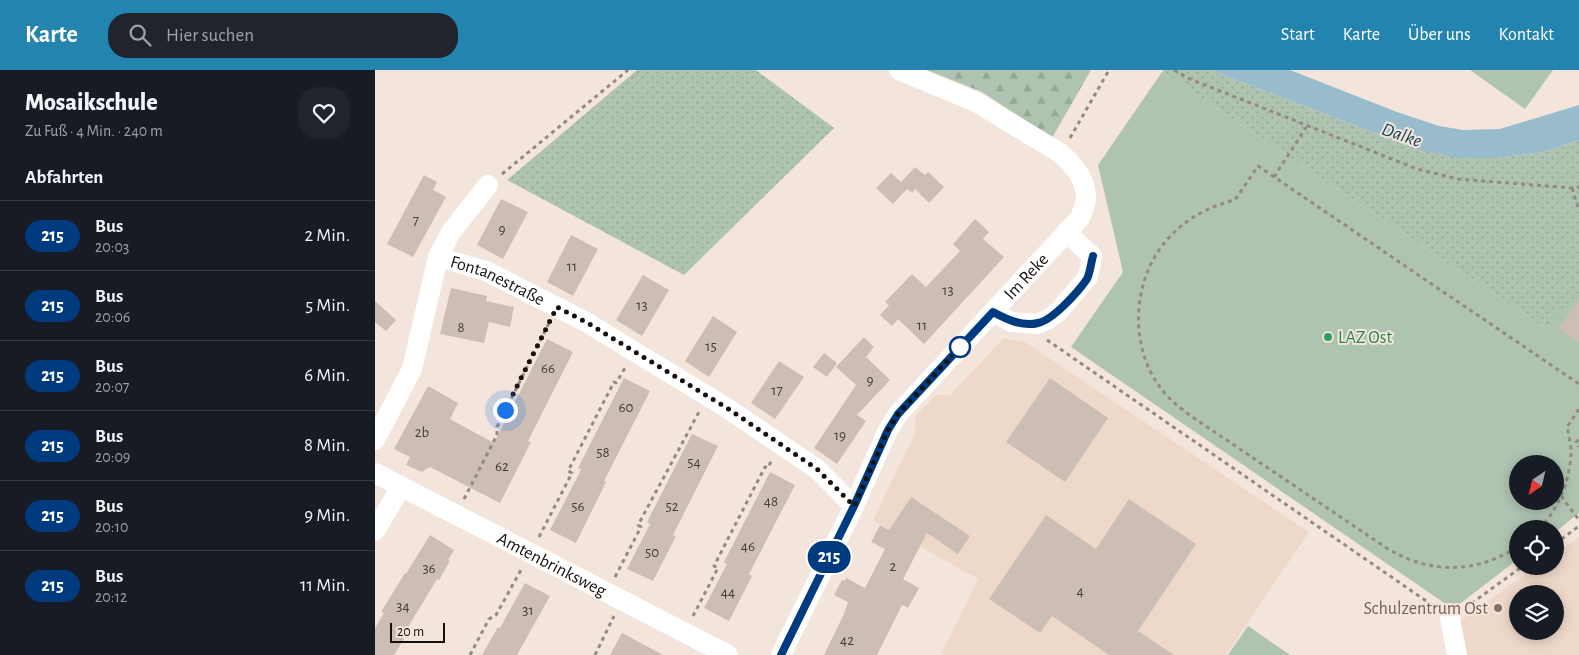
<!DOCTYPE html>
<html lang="de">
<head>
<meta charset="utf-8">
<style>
	body { margin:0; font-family:"Alegreya Sans",sans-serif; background:#20242c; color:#f1f3f6; height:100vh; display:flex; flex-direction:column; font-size:19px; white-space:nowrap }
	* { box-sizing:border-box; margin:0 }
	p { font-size:16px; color:#9ea1a6 }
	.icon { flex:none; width:28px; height:28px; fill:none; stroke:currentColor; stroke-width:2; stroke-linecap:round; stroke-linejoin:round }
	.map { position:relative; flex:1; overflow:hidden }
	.side { display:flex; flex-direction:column; background:#171b24; width:375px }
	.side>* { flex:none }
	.badge { padding:0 10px; border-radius:16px; font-size:18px; line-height:32px }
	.needle { width:32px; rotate:215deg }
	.buttons { position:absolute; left:1134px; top:385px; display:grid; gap:10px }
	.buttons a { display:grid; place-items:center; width:55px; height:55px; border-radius:50%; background:#171b24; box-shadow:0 2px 12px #0003; font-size:25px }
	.scale { position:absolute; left:15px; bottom:12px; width:55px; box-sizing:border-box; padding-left:5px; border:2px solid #16110e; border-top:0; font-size:14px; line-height:18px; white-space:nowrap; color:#16110e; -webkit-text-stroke:4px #f3e5db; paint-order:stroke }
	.you { position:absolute; width:25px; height:25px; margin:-12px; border:4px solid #fff; border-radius:50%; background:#1a73e8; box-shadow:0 0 0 8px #1a73e833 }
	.map>.badge { position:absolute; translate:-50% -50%; box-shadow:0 0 0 2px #fff }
	h2 { padding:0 25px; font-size:19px; line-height:45px }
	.round { display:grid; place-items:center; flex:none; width:52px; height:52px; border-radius:20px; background:#20242c }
	.head { display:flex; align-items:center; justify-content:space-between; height:85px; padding:0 25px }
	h1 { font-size:24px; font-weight:800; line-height:38px }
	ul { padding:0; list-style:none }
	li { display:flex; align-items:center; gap:15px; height:70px; padding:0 25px; border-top:1px solid #363941 }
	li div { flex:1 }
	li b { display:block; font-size:19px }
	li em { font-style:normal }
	li .badge { min-width:55px; font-weight:700; text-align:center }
	header { display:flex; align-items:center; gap:30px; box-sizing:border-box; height:70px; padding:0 25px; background:#2484b0; color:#fff }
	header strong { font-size:24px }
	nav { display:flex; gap:28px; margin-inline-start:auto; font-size:18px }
	.search { width:350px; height:45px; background:#20242c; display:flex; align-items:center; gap:12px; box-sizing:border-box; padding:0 18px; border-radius:20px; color:#9ea1a6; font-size:19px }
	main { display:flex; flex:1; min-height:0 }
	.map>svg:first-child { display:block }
	.built { fill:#eed8ca; fill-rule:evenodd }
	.forest { fill:url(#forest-firs) }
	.park { fill:url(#park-dots) }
	.pitch { fill:#afc3b1; fill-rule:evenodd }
	.water { fill:#99bccc }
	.building { fill:#ccbeb5 }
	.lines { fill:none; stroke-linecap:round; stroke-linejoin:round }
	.path { stroke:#948a83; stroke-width:3; stroke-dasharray:4 4; stroke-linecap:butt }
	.minor { stroke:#fff; stroke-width:20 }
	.line-casing { stroke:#fff; stroke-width:11 }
	.line { stroke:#003b80; stroke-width:8 }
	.walk { stroke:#16110e; stroke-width:5; stroke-dasharray:0 9 }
	.leisure-dot { fill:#2e9e5b; stroke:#f3e5db; stroke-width:2 }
	.stop-dot { fill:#fff; stroke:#003b80; stroke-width:2.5 }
	.education-dot { fill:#8d6e63; stroke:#f3e5db; stroke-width:2 }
	.labels { text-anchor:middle; stroke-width:4; stroke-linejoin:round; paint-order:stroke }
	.number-label { font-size:15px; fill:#443c38 }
	.street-label { font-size:18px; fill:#16110e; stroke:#f3e5db }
	.leisure-label { font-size:18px; fill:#27864d; stroke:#f3e5db; text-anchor:start }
	.education-label { font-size:18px; fill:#785e54; stroke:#f3e5db; text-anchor:end }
	.water-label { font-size:19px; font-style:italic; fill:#124254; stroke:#f3e5db }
</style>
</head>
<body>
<header>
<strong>Karte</strong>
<div class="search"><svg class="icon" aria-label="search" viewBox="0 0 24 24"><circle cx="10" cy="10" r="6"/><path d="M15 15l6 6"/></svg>Hier suchen</div>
<nav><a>Start</a><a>Karte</a><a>Über uns</a><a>Kontakt</a></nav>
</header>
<main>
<section class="side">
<div class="head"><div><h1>Mosaikschule</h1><p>Zu Fuß · 4 Min. · 240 m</p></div><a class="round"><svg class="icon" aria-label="heart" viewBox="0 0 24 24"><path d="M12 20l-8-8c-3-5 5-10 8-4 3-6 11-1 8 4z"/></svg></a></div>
<h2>Abfahrten</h2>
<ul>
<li><span class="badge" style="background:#003b80;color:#fff">215</span><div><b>Bus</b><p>20:03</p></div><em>2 Min.</em></li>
<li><span class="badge" style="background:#003b80;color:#fff">215</span><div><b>Bus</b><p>20:06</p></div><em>5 Min.</em></li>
<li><span class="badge" style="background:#003b80;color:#fff">215</span><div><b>Bus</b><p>20:07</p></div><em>6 Min.</em></li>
<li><span class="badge" style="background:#003b80;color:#fff">215</span><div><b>Bus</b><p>20:09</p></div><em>8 Min.</em></li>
<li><span class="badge" style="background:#003b80;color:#fff">215</span><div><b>Bus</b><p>20:10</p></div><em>9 Min.</em></li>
<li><span class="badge" style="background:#003b80;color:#fff">215</span><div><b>Bus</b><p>20:12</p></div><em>11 Min.</em></li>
</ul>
</section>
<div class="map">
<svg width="1204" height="585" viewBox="0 0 1204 585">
	<defs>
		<pattern id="forest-firs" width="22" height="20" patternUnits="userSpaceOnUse" patternTransform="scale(1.25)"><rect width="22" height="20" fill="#afc3b1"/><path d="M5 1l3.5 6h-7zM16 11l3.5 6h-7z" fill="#96a697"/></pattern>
		<pattern id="park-dots" width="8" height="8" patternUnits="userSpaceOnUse" patternTransform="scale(1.25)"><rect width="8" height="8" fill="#afc3b1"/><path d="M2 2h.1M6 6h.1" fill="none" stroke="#96a697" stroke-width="1.8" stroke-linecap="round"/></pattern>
	</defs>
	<rect width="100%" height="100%" fill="#f3e5db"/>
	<g class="built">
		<path d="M629,268L650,272L934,462L851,585H570L567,583L603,509L498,450L539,366L541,346L561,325H575Z"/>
		<path d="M1204,467V585H1088L1082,553L1162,496H1180V484ZM1142,524H1180V561H1142Z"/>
	</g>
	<path class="forest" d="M552,0H716L677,68L607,22Z"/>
	<g class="park">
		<path d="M262,0H381L459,58L309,205L132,110Z"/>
		<path d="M789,0H836L1042,79L1122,88L1169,82L1204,70V238L1170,258L787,2Z"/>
	</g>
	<g class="pitch">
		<path d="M1095,0H1178L1150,39Z"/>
		<path d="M787,2L1170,258L1183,240L1199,234L1204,238V443L1180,462V459H1142V490L1078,539L696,277L748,202L723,95ZM1142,394H1180V431H1142Z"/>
		<path d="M873,556L915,585H853Z"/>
	</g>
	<path class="water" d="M836,0H915L1022,42L1064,56L1088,60L1125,59L1204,35V70L1169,82L1122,88H1083L1042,79Z"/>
	<g class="building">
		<path d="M540,97L550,105L553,102L569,117L554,133L540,119L537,123L532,119L518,134L501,118L516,103L526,112Z"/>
		<path d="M49,105L62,112L58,120L71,127L38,187L12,174Z"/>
		<path d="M126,129L153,142L128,189L102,175Z"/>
		<path d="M600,149L614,162L608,169L629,187L549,274L523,249L517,256L505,245L514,235L510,232L537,204L551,217L585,181L578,174Z"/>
		<path d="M196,165L223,179L198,226L172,212Z"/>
		<path d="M268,205L294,220L267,266L241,250Z"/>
		<path d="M76,218L112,226L111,231L139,237L135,257L114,252L109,273L65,264Z"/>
		<path d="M1204,229V273L1184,259Z"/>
		<path d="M0,231L21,250L11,261L0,252Z"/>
		<path d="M338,246L362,262L334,307L310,291Z"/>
		<path d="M489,267L499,277L491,287L515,310L482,345L491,351L462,394L439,378L481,315L461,297Z"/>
		<path d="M172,269L198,282L153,371L156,372L125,433L55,397L47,402L31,395L35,387L19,379L53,316L83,333L75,349L119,373Z"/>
		<path d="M449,283L462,293L452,307L438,297Z"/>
		<path d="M404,291L429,307L400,349L376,333Z"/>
		<path d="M249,308L275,321L229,411L231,412L201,473L175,460L206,400L203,398Z"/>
		<path d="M675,308L733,348L690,412L631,372Z"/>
		<path d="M317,364L343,376L298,465L301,466L278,511L252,499L275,454L272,452Z"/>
		<path d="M395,402L420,415L374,504L377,506L354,551L329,538L352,494L349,492Z"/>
		<path d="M536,427L595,466L583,484L552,463L528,509L544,518L533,538L527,535L502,585H449L468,546L473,532L459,525L467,510L470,511L471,508L490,518L510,479L496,472L505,455L514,460Z"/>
		<path d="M754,429L821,474L763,561L799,585H734L677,546L665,563L614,529L671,445L721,479Z"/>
		<path d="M55,465L79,480L73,490L75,491L64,510L62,509L27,567L29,569L19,585H0V558L9,543L6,542L30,503L31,504Z"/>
		<path d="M150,513L175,526L142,585H107L123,557L125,558Z"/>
		<path d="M247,563L288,585H235Z"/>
	</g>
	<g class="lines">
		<g class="path">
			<path d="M799,0L815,9L1042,99L1083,109L1197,118L1204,117"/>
			<path d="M695,68L734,0"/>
			<path d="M127,104L253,0"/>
			<path d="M899,107L932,56"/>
			<path d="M1197,118L1204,141"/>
			<path d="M672,270L1060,537"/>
			<path d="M1204,370L1201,372L1204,377"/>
			<path d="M1186,426L1204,450"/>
			<path d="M89,429L122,365V357L174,253"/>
			<path d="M1164,459C1183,440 1195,410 1196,384C1196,375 1194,365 1192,357L1204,339"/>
			<path d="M164,467L197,403L193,401L239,312L241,313L250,298"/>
			<path d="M1180,474L1204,456"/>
			<path d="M1142,477C1101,504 1055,504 1013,479L813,344C804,337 795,330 788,321C755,281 756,217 787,176C805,152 831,137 860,130L883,96L1204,314"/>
			<path d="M240,507L266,457L263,455L324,342"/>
			<path d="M1090,538L1148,496"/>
			<path d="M318,546L343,498L339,496L390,397L393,398L397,389"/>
			<path d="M95,585L114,549L121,545L147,498"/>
			<path d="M220,585L239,546"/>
		</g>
		<g class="minor">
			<path id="s1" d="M63,187L111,201L211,252L352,338L405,374L442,399L479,436"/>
			<path d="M618,242L636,252L662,254L672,250L683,242L713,207L717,186L691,162"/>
			<path d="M0,370L37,299L63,187L76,162L113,115"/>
			<path id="s2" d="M0,403L353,585"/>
			<path d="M0,461L26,417"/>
			<path d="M1075,548L1082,585"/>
			<path id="s3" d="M406,585L479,436L513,360L523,344L705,148C707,142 711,134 711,128C711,109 698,94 685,83L601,32L524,0"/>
		</g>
	</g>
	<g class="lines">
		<defs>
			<path id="line" d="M406,585L479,436L513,360L523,344L618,242C631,249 647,257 663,253C678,250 703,222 712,209C715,203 716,193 718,186"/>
		</defs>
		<use href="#line" class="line-casing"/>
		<use href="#line" class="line"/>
		<path class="walk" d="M130,340L182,237L211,252L352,338L442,399L479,436L513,360L523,344L588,274L585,277"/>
	</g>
	<circle class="leisure-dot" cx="953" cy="267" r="5"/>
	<circle class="stop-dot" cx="585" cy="277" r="10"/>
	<circle class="education-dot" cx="1123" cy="538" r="5"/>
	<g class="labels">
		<g class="number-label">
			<text x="41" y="155">7</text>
			<text x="127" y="164">9</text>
			<text x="197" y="201">11</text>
			<text x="573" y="225">13</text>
			<text x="267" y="240">13</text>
			<text x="547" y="260">11</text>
			<text x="86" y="262">8</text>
			<text x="336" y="281">15</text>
			<text x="173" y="303">66</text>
			<text x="495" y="315">9</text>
			<text x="402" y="325">17</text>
			<text x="251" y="342">60</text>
			<text x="47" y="367">2b</text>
			<text x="465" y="370">19</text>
			<text x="228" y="387">58</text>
			<text x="319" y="397">54</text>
			<text x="127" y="401">62</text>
			<text x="396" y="436">48</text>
			<text x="203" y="441">56</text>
			<text x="297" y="441">52</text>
			<text x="373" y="481">46</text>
			<text x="277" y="487">50</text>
			<text x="518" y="501">2</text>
			<text x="54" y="503">36</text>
			<text x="705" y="526">4</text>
			<text x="353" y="527">44</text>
			<text x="28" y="541">34</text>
			<text x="153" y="545">31</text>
			<text x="472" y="575">42</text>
		</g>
		<g class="street-label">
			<text dy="6" stroke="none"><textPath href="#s3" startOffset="456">Im Reke</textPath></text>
			<text dy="6" stroke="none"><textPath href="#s1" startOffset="64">Fontanestraße</textPath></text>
			<text dy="6" stroke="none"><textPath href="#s2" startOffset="199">Amtenbrinksweg</textPath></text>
		</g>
		<g class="leisure-label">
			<text x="963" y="273">LAZ Ost</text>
		</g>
		<g class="education-label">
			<text x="1113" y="544">Schulzentrum Ost</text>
		</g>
		<g class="water-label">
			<text transform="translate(1027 64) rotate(19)" y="7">Dalke</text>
		</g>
	</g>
</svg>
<div class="buttons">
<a><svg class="needle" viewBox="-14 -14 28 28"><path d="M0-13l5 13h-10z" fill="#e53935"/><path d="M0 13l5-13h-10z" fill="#9ea1a6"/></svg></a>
<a><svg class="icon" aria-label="locate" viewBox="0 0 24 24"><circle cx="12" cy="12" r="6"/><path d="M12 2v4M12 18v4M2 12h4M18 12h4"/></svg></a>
<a><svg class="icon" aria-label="layers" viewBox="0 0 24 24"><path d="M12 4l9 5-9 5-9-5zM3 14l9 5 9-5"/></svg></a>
</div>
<div class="scale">20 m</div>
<div class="you" style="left:130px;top:340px"></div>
<b class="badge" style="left:454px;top:487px;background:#003b80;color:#fff">215</b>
</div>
</main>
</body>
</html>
